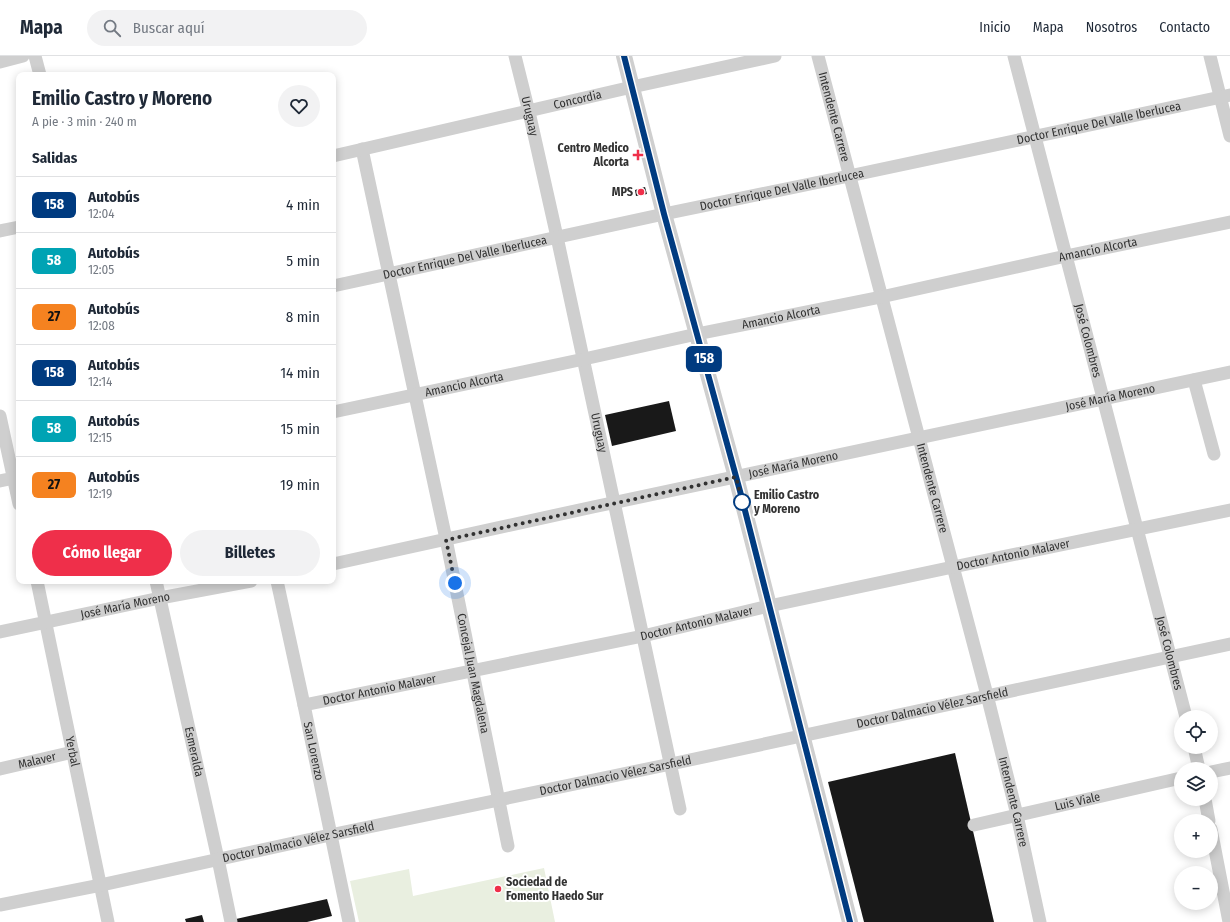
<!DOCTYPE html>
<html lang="es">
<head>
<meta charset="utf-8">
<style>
	body { margin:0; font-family:"Fira Sans Condensed",sans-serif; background:#f2f2f3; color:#1f2937; height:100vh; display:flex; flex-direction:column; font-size:15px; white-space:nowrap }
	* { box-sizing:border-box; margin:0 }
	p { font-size:13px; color:#747a83 }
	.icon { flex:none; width:22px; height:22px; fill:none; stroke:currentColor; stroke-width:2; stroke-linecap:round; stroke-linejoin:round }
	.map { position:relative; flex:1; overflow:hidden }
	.side { position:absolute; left:16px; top:16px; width:320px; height:512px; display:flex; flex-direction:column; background:#fff; border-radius:8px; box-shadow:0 2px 10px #0003 }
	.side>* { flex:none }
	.badge { padding:0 8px; border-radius:6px; font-size:14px; line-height:26px }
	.fabs { position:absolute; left:1174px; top:654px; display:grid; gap:8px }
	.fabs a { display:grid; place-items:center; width:44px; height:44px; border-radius:50%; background:#fff; box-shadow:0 2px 10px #0003; font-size:20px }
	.you { position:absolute; width:20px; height:20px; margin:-10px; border:3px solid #fff; border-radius:50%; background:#1a73e8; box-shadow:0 0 0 6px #1a73e833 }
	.map>.badge { position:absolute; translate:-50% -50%; box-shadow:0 0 0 2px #fff }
	h2 { padding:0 16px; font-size:15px; line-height:36px }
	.round { display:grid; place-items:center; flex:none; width:42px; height:42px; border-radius:21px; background:#f2f2f3 }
	.head { display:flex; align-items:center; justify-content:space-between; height:68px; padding:0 16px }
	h1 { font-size:19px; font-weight:700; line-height:30px }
	.button { display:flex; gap:8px; margin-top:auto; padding:8px 16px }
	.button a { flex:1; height:46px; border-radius:24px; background:#ef2f4a; color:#fff; font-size:16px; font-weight:700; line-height:46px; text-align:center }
	.button a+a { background:#f2f2f3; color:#1f2937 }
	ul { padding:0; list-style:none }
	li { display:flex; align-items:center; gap:12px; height:56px; padding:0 16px; border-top:1px solid #e0e1e3 }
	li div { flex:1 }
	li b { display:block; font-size:15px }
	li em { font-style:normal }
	li .badge { min-width:44px; font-weight:700; text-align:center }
	header { display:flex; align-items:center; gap:24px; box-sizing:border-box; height:56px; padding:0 20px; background:#fff; border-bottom:1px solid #e0e1e3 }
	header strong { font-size:19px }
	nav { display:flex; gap:22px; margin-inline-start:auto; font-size:14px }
	.search { width:280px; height:36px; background:#f2f2f3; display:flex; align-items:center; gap:10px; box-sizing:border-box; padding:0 14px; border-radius:22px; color:#747a83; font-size:15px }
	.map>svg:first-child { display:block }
	.green { fill:#e9efe0 }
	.building { fill:#191919 }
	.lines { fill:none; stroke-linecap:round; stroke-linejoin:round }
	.minor { stroke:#cfcfcf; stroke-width:13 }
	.tertiary { stroke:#cfcfcf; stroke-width:16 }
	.line-casing { stroke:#fff; stroke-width:9 }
	.line { stroke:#003b80; stroke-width:6 }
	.walk { stroke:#323232; stroke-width:4; stroke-dasharray:0 7.2 }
	.poi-dot { fill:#ef2f4a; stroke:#fff; stroke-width:1.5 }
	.stop-dot { fill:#fff; stroke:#003b80; stroke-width:2 }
	.labels { text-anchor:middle; stroke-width:4; stroke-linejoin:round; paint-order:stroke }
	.street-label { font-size:12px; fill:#323232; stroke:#fff }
	.poi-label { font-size:12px; font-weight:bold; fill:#323232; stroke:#fff; text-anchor:end }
	.stop-label { font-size:12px; font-weight:bold; fill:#323232; stroke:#fff; text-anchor:start }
</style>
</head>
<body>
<header>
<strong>Mapa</strong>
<div class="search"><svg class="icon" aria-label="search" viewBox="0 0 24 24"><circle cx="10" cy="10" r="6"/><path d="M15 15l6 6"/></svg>Buscar aquí</div>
<nav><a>Inicio</a><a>Mapa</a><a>Nosotros</a><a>Contacto</a></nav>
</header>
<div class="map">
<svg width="1230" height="866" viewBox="0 0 1230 866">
	<rect width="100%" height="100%" fill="#fff"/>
	<path class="green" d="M544,812L555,866H359L350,825L409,813L413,840Z"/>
	<g class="building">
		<path d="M645,131L647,138L636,140L635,134Z"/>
		<path d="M669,345L676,375L612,390L605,359Z"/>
		<path d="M955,697L994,866H864L828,726Z"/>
		<path d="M327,843L332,860L307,866H236V863Z"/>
		<path d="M202,859L204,866H186L185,863Z"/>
	</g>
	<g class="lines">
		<g class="minor">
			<path d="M35,0L40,19"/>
			<path id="s1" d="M515,0L529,56L557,181L680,753"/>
			<path id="s2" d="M818,0L987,639L1017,759L1040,866"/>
			<path id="s3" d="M1014,0L1186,661"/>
			<path d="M1210,0L1230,80"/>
			<path d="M0,6L23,0"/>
			<path id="s4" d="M362,93L446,483L508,790"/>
			<path id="s5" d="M333,100L632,31L775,0"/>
			<path d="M0,175L19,171"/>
			<path id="s6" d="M333,230L664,158L849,120L1230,39"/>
			<path d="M1194,324L1214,398"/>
			<path id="s7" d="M333,356L584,303L697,278L881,241L1066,200L1230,166"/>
			<path d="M0,360L19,448"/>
			<path d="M0,425L19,421"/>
			<path id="s8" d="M333,508L593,451L1230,316"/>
			<path id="s9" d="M37,525L108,866"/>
			<path id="s10" d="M156,525L218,803L231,866"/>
			<path id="s11" d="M277,525L304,649L349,866"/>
			<path id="s12" d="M0,576L160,542L251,525"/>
			<path id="s13" d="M304,649L643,580L769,550L953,511L1230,454"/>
			<path d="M1194,691L1199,713"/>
			<path id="s14" d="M0,713L73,696"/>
			<path d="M1211,716L1230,712"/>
			<path d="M1205,743L1209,765"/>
			<path id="s15" d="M974,769L1181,722"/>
			<path d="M1211,773L1229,866"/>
			<path id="s16" d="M0,849L101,829L330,779L671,708L1230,588"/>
		</g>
		<path class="tertiary" d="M624,0L664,158L736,421L850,866"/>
	</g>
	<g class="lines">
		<defs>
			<path id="line" d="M624,0L664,158L740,435L850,866"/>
		</defs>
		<use href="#line" class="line-casing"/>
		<use href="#line" class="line"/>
		<path class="walk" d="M455,527L446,484L736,421L743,449L742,446"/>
	</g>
	<g class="poi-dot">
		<path d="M636 93h4v4h4v4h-4v4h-4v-4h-4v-4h4z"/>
		<circle cx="641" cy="136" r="4"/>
		<circle cx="498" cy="833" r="4"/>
	</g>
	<circle class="stop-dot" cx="742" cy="446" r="8"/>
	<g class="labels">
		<g class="street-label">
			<text dy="4" stroke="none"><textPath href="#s5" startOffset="251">Concordia</textPath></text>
			<text dy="4" stroke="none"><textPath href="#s1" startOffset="62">Uruguay</textPath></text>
			<text dy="4" stroke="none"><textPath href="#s2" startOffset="63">Intendente Carrere</textPath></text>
			<text dy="4" stroke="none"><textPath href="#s6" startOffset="783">Doctor Enrique Del Valle Iberlucea</textPath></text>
			<text dy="4" stroke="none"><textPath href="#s6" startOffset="459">Doctor Enrique Del Valle Iberlucea</textPath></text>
			<text dy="4" stroke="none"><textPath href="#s7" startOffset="782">Amancio Alcorta</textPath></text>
			<text dy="4" stroke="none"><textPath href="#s6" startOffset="135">Doctor Enrique Del Valle Iberlucea</textPath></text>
			<text dy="4" stroke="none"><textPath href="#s7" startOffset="458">Amancio Alcorta</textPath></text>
			<text dy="4" stroke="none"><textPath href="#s3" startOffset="294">José Colombres</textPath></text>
			<text dy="4" stroke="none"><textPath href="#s7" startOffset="134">Amancio Alcorta</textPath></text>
			<text dy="4" stroke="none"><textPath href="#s8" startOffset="795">José María Moreno</textPath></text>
			<text dy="4" stroke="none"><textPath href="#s1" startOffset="386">Uruguay</textPath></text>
			<text dy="4" stroke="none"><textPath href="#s8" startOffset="471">José María Moreno</textPath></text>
			<text dy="4" stroke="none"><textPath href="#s2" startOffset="447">Intendente Carrere</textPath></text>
			<text dy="4" stroke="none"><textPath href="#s13" startOffset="725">Doctor Antonio Malaver</textPath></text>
			<text dy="4" stroke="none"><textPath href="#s12" startOffset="128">José María Moreno</textPath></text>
			<text dy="4" stroke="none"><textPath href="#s13" startOffset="401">Doctor Antonio Malaver</textPath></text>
			<text dy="4" stroke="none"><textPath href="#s3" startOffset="617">José Colombres</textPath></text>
			<text dy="4" stroke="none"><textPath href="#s4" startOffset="536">Concejal Juan Magdalena</textPath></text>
			<text dy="4" stroke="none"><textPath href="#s13" startOffset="77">Doctor Antonio Malaver</textPath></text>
			<text dy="4" stroke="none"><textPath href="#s16" startOffset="953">Doctor Dalmacio Vélez Sarsfield</textPath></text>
			<text dy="4" stroke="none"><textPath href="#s9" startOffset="174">Yerbal</textPath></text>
			<text dy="4" stroke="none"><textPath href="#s10" startOffset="175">Esmeralda</textPath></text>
			<text dy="4" stroke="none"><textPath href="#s11" startOffset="174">San Lorenzo</textPath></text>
			<text dy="4" stroke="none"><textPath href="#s14" startOffset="38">Malaver</textPath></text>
			<text dy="4" stroke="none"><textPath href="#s16" startOffset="629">Doctor Dalmacio Vélez Sarsfield</textPath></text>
			<text dy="4" stroke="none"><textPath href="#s15" startOffset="106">Luis Viale</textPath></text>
			<text dy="4" stroke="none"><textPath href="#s2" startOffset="771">Intendente Carrere</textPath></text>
			<text dy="4" stroke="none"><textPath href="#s16" startOffset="305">Doctor Dalmacio Vélez Sarsfield</textPath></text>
		</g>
		<g class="poi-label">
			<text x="629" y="96">Centro Medico<tspan x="629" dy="14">Alcorta</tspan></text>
			<text x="633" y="140">MPS</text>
			<text x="506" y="830" text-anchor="start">Sociedad de<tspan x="506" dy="14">Fomento Haedo Sur</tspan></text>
		</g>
		<g class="stop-label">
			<text x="754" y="443">Emilio Castro<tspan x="754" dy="14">y Moreno</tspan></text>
		</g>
	</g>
</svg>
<div class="fabs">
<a><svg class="icon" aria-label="locate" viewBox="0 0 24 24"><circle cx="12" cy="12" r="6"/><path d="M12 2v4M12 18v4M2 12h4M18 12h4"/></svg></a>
<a><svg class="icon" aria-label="layers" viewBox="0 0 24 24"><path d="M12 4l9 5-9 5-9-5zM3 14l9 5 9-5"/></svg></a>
<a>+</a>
<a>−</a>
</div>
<div class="you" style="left:455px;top:527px"></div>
<b class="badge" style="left:704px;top:303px;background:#003b80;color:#fff">158</b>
<section class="side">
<div class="head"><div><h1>Emilio Castro y Moreno</h1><p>A pie · 3 min · 240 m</p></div><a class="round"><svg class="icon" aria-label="heart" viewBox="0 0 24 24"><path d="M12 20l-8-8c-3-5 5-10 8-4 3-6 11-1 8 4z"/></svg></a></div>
<h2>Salidas</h2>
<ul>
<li><span class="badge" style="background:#003b80;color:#fff">158</span><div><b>Autobús</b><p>12:04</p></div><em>4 min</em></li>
<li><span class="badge" style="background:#00a3b4;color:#fff">58</span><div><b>Autobús</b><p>12:05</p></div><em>5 min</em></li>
<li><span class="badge" style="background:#f58220;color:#111">27</span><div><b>Autobús</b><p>12:08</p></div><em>8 min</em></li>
<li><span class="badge" style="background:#003b80;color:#fff">158</span><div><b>Autobús</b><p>12:14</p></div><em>14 min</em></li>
<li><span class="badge" style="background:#00a3b4;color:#fff">58</span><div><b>Autobús</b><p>12:15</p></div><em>15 min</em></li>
<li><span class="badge" style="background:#f58220;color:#111">27</span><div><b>Autobús</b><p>12:19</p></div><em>19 min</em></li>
</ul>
<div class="button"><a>Cómo llegar</a><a>Billetes</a></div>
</section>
</div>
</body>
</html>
